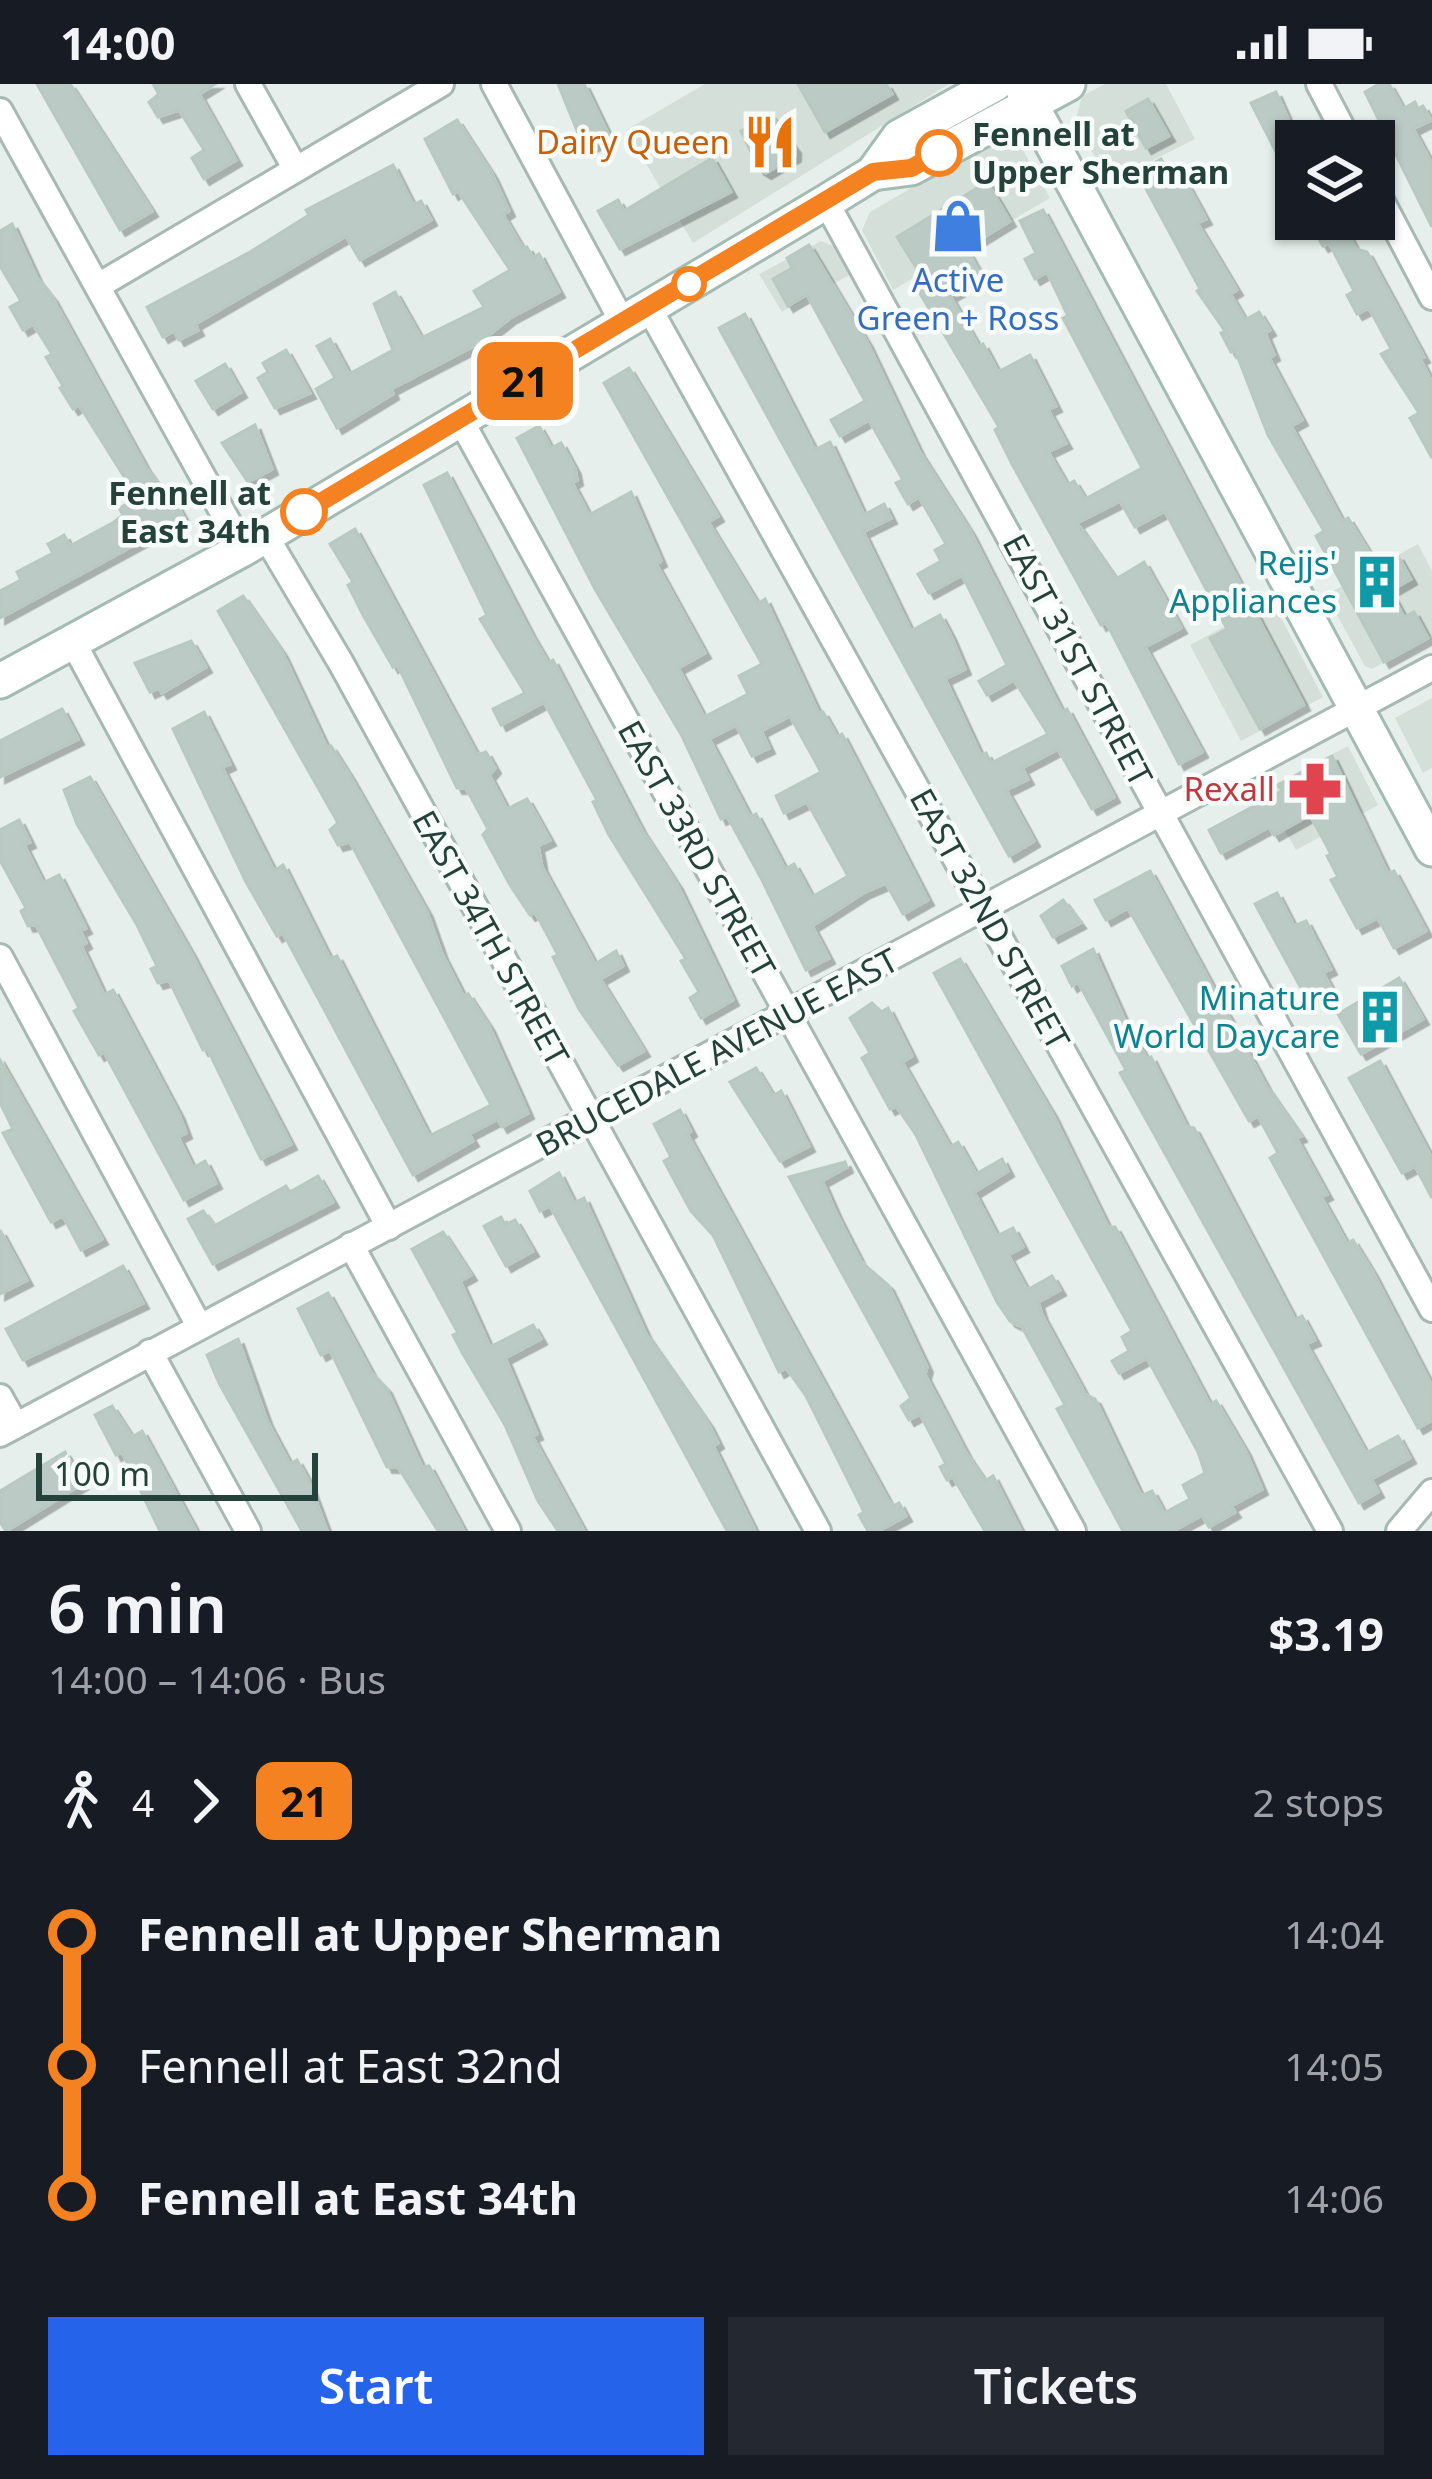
<!DOCTYPE html>
<html lang="en">
<head>
<meta charset="utf-8">
<style>
	body { margin:0; font-family:"Noto Sans",sans-serif; background:#242831; color:#f1f3f6; height:100vh; display:flex; flex-direction:column; font-size:45px; white-space:nowrap }
	* { box-sizing:border-box; margin:0 }
	p { font-size:39px; color:#9ea1a6 }
	.icon { flex:none; width:66px; height:66px; fill:none; stroke:currentColor; stroke-width:2; stroke-linecap:round; stroke-linejoin:round }
	.map { position:relative; height:1447px; overflow:hidden }
	.sheet { display:flex; flex-direction:column; background:#171b24; flex:1 }
	.sheet>* { flex:none }
	.badge { padding:0 24px; border-radius:18px; font-size:42px; line-height:78px }
	.tools { position:absolute; left:1275px; top:36px; display:grid; gap:24px }
	.tools a { display:grid; place-items:center; width:120px; height:120px; border-radius:0px; background:#171b24; box-shadow:0 3px 9px #0004; font-size:60px }
	.scale { position:absolute; left:36px; bottom:30px; width:282px; box-sizing:border-box; padding-left:12px; border:6px solid #24423a; border-top:0; font-size:33px; line-height:42px; white-space:nowrap; color:#24423a; -webkit-text-stroke:9px #f7fbf9; paint-order:stroke }
	.map>.badge { position:absolute; translate:-50% -50%; box-shadow:0 0 0 6px #fff }
	.legs { display:flex; align-items:center; gap:18px; height:132px; padding:0 48px; font-size:39px }
	.legs p { margin-inline-start:auto }
	.head { display:flex; align-items:center; justify-content:space-between; height:204px; padding:0 48px }
	h1 { font-size:66px; font-weight:600; line-height:90px }
	.cta { display:flex; gap:24px; margin-top:auto; padding:24px 48px }
	.cta a { flex:1; height:138px; border-radius:0px; background:#2563eb; color:#fff; font-size:48px; font-weight:600; line-height:138px; text-align:center }
	.cta a+a { background:#242831; color:#f1f3f6 }
	ul { padding:0 48px; list-style:none }
	li { display:flex; align-items:center; gap:42px; height:132px; font-size:45px }
	li i { display:grid; place-items:center; width:18px; height:100%; margin:0 15px; background:currentColor }
	li i::after { content:''; width:30px; height:30px; margin:-15px; border:9px solid; border-radius:50%; background:#171b24 }
	li p { margin-inline-start:auto }
	li:first-child i { background:linear-gradient(#0000 50%,currentColor 0) }
	li:last-child i { background:linear-gradient(currentColor 50%,#0000 0) }
	.status { display:flex; justify-content:space-between; align-items:center; height:84px; padding:0 60px; background:#171b24; direction:ltr }
	.status svg { height:33px; fill:currentColor }
	.map>svg:first-child { display:block }
	.built { fill:#d4dfda }
	.building { fill:#bbcac4; stroke:#b8c9c2; stroke-width:3; fill-rule:evenodd; filter:url(#shadow) }
	.lines { fill:none; stroke-linecap:round; stroke-linejoin:round }
	.minor-casing { stroke:#a8b8b2; stroke-width:30 }
	.secondary-casing { stroke:#a4bbb3; stroke-width:39 }
	.minor { stroke:#fff; stroke-width:24 }
	.secondary { stroke:#fff; stroke-width:33 }
	.line-1-casing { stroke:#fff; stroke-width:27 }
	.line-1 { stroke:#f58220; stroke-width:18 }
	.stop-1-dot { fill:#fff; stroke:#f58220; stroke-width:6 }
	.labels { text-anchor:middle; stroke-width:9; stroke-linejoin:round; paint-order:stroke }
	.stop-label { font-size:33px; font-weight:bold; fill:#24423a; stroke:#f7fbf9; text-anchor:start }
	.food-label { font-size:33px; fill:#c56008; stroke:#f7fbf9; text-anchor:end }
	.shop-label { font-size:33px; fill:#366cbe; stroke:#f7fbf9 }
	.culture-label { font-size:33px; fill:#0d838f; stroke:#f7fbf9; text-anchor:end }
	.street-label { font-size:33px; fill:#24423a; stroke:#f7fbf9 }
	.health-label { font-size:33px; fill:#be3a42; stroke:#f7fbf9; text-anchor:end }
</style>
</head>
<body>
<div class="status"><b>14:00</b><svg viewBox="0 0 49 12"><path d="M0 12V9h3v3zM5 12V6h3v6zM10 12V3h3v9zM15 12V0h3v12zM26 1h20v11H26zM47 4h2v5h-2z"/></svg></div>
<div class="map">
<svg width="1432" height="1447" viewBox="0 0 1432 1447">
	<defs>
		<filter id="shadow"><feDropShadow dx="5.5" dy="5.5" stdDeviation="0" flood-color="#0004"/></filter>
	</defs>
	<rect width="100%" height="100%" fill="#e6efeb"/>
	<g class="built">
		<path d="M705,0H949L693,159L626,46Z"/>
		<path d="M1105,0H1166L1195,55L1110,98L1075,39L1082,12Z"/>
		<path d="M992,57L1019,59L1050,114L893,206L862,146L870,128Z"/>
		<path d="M821,157L836,163L851,190L782,228L759,190Z"/>
		<path d="M1418,460L1432,487V552L1372,585L1365,582L1326,511Z"/>
		<path d="M1272,517L1323,613L1241,657L1190,561Z"/>
		<path d="M1432,614V684L1423,689L1395,634Z"/>
		<path d="M1348,662L1378,721L1296,766L1262,707Z"/>
	</g>
	<g class="building">
		<path d="M37,0H70L152,127L120,146Z"/>
		<path d="M153,0H215L199,10L236,76L204,95L192,74L204,66L179,26L158,33L149,18L159,10Z"/>
		<path d="M558,0H584L609,52L585,66Z"/>
		<path d="M798,0H886L892,10L825,48Z"/>
		<path d="M1379,0H1389L1403,25L1415,18L1418,25L1423,22L1431,36L1413,45L1432,80V143L1365,8Z"/>
		<path d="M1276,8L1296,53V107L1251,19Z"/>
		<path d="M1148,15L1169,52L1146,64L1126,27Z"/>
		<path d="M770,30L795,64V72L766,89L759,85L741,47Z"/>
		<path d="M457,36L492,90L509,127L503,131L523,165L527,163L533,174L539,170L559,208L510,234L476,261L391,305L393,310L337,344L316,305L335,294L317,262L330,255L349,290L393,266L374,220L395,208L421,254L484,223L474,207L510,186L458,107L453,110L425,55Z"/>
		<path d="M712,74L731,108L620,165L598,127L618,116L624,127Z"/>
		<path d="M1161,75L1173,98L1183,93L1206,135L1197,139L1237,206L1230,210L1245,236L1259,228L1270,246L1265,249L1274,271L1269,274L1302,336L1291,342L1342,437L1348,434L1378,483L1398,472L1411,495L1390,507L1404,533L1414,528L1428,554L1384,578L1316,452L1324,447L1268,351L1235,266L1231,268L1221,249L1225,247L1197,207L1200,205L1137,88Z"/>
		<path d="M393,81L413,121L421,117L431,136L360,176L346,152L195,240L198,246L179,256L174,247L163,253L147,223L250,168L309,131L306,126Z"/>
		<path d="M987,98L1010,137L966,164L978,186L955,199L959,207L950,212L979,263L983,260L998,288L1030,271L1056,322L1048,326L1066,359L1048,368L1067,401L1074,397L1085,415L1142,384L1063,234L1068,232L1047,188L1035,195L1025,175L1036,169L1020,137L1043,126L1304,621L1260,645L1210,554L1227,545L1165,427L1135,443L1120,417L1077,439L1116,495L1144,478L1181,544L1145,563L1202,668L1179,680L1106,538L1101,541L1012,380L995,346L999,343L918,206L927,201L897,153Z"/>
		<path d="M1319,135H1340L1356,165L1367,168L1424,273L1420,275L1432,298V374L1410,334L1419,329L1381,270L1391,265L1369,224L1357,230L1347,211L1354,207L1329,159L1323,162L1310,140Z"/>
		<path d="M12,140L37,194L52,213L145,382L162,406L167,403L184,434L0,534V507L21,496L17,488L53,469L48,460L64,451L70,462L114,438L123,431L119,424L138,415L79,321L73,325L60,304L63,302L46,273L52,270L33,240L23,246L10,223L21,217L0,182V147Z"/>
		<path d="M809,161L867,258L919,367L970,447L1062,628L1067,625L1114,713L1092,725L1058,665L1022,684L1028,695L1006,706L1034,757L1009,772L719,244L745,230L815,366L830,358L864,431L884,420L891,434L863,448L911,547L940,531L950,550L965,585L945,595L981,672L986,669L991,679L1048,650L1014,596L987,611L979,597L1007,581L962,491L929,509L918,490L941,477L935,466L946,460L919,413L908,420L896,399L903,396L869,336L840,352L831,336L865,317L807,211L788,222L773,195L792,184L787,174Z"/>
		<path d="M286,266L310,309L275,324L258,294L268,288L263,279Z"/>
		<path d="M225,280L241,308L213,325L196,297Z"/>
		<path d="M629,284L718,432L708,438L758,520L765,515L819,630L823,628L837,653L842,650L928,816L903,830L886,799L865,808L812,842L829,874L806,886L761,794L727,732L721,735L682,652L595,505L517,354L539,342L551,364L561,359L575,385L577,396L572,399L589,431L631,408L661,477L656,480L705,569L678,584L704,633L748,610L739,592L762,580L604,299ZM790,632L821,688L776,712L784,729L807,718L848,792L812,813L794,780L785,785L756,730L750,733L709,655L736,641L752,672L769,664L761,647Z"/>
		<path d="M255,341L272,385L248,398L222,359Z"/>
		<path d="M447,389L530,548L548,579L553,576L641,745L677,800L733,916L701,934L690,914L699,908L681,877L686,875L609,751L593,718L597,716L544,618L501,641L493,625L525,609L480,535L487,531L424,401Z"/>
		<path d="M355,445L477,671L486,668L495,684L489,691L507,725L527,715L550,756L538,762L542,783L595,880L616,867L623,882L600,895L644,967L618,981L579,925L553,873L558,871L535,828L530,831L510,801L483,751L488,745L466,704H457L397,580L393,583L363,531L348,501L353,498L330,460Z"/>
		<path d="M243,512L282,568L327,664L331,662L350,692L427,828L442,870L464,913L468,910L489,942L528,1029L502,1043L498,1035L469,1050L473,1057L413,1091L283,849L277,852L246,798L173,645L204,628L230,680L222,684L274,787L283,781L330,875L337,872L429,1052L491,1021L350,758L338,761L330,746L338,739L218,527Z"/>
		<path d="M191,557L206,583L162,609L159,604L150,608L135,579Z"/>
		<path d="M62,625L78,655L0,693V657Z"/>
		<path d="M1332,672L1388,790L1394,787L1426,847L1394,864L1378,834L1357,844L1331,796L1338,793L1327,772L1331,770L1310,731L1274,751L1269,743L1221,769L1209,746L1282,707L1278,701Z"/>
		<path d="M90,693L190,867L291,1060L261,1075L207,964L203,966L169,896L158,899L151,885L157,882L137,841L77,740L64,706Z"/>
		<path d="M19,736L30,758L24,761L43,799L59,791L86,844L80,847L86,859L81,862L104,911L113,906L179,1030L186,1049L178,1053L193,1084L205,1077L216,1099L184,1116L104,968L99,971L74,927L79,924L36,841L28,842L21,827L26,824L0,776V746Z"/>
		<path d="M1150,787L1266,1002L1301,1052L1296,1054L1327,1110L1321,1113L1347,1160L1353,1156L1372,1187L1432,1302V1336L1418,1344L1270,1074L1278,1069L1258,1032L1249,1037L1128,824L1106,836L1095,816Z"/>
		<path d="M1277,809L1294,842L1306,837L1331,885L1323,889L1331,904L1308,917L1255,820Z"/>
		<path d="M1063,816L1080,839L1053,853L1041,832Z"/>
		<path d="M1093,865L1126,939L1147,975L1151,973L1186,1042L1194,1044L1295,1236L1302,1232L1315,1256L1306,1260L1366,1369L1398,1352L1410,1374L1371,1395L1378,1408L1359,1419L1133,1012L1120,989L1126,986L1078,898L1072,902L1062,882Z"/>
		<path d="M960,875L1052,1029L1108,1143H1115L1210,1321L1216,1317L1245,1366L1262,1405L1231,1422L1235,1428L1209,1443L1202,1431L1173,1447H1123L1057,1325L1065,1321L1022,1243L1010,1237L997,1218L916,1051L896,1022L890,1025L862,974L870,969L850,934L872,919L881,928L888,924L912,972L902,978L950,1063L958,1058L976,1090L1002,1075L1008,1087L974,1108L997,1152L1013,1144L1023,1163L1008,1171L1027,1206L1052,1192L1060,1206L1038,1218L1042,1231L1085,1310L1095,1315L1141,1412L1152,1407L1164,1429L1190,1415L1183,1401L1205,1389L1198,1368L1147,1274L1119,1289L1112,1277L1129,1267L1122,1253L1132,1247L934,889Z"/>
		<path d="M1399,894L1423,935L1361,970L1338,930Z"/>
		<path d="M0,976L102,1155L81,1166L63,1132L51,1138L3,1049L13,1045L0,1019Z"/>
		<path d="M1380,977L1432,1075V1114L1415,1082L1402,1089L1349,994Z"/>
		<path d="M756,984L773,1012L781,1007L809,1062L780,1077L730,998Z"/>
		<path d="M680,1026L691,1047L687,1050L888,1416L893,1422L899,1419L906,1432L878,1447H868L859,1431L864,1428L806,1312L786,1284L779,1288L713,1151L691,1127L664,1077L671,1073L654,1040Z"/>
		<path d="M845,1078L847,1083L822,1097L837,1131L861,1178L888,1201L927,1283L925,1291L966,1369L985,1397L993,1392L1021,1447H985L953,1393L947,1396L940,1383L946,1380L920,1330L909,1336L901,1322L911,1314L789,1093Z"/>
		<path d="M559,1089L574,1119L584,1114L646,1250L708,1339L718,1359L713,1362L755,1447H727L550,1122L540,1127L530,1107Z"/>
		<path d="M318,1092L333,1118L213,1180L188,1135L203,1127L214,1142L286,1102L290,1108Z"/>
		<path d="M501,1133L505,1141L515,1136L533,1167L506,1182L484,1142Z"/>
		<path d="M0,1146L27,1196L0,1210Z"/>
		<path d="M443,1148L471,1191L460,1197L490,1263L533,1241L541,1255L505,1274L537,1350L532,1352L584,1447H558L538,1417L505,1341L463,1270L453,1251L458,1249L412,1165Z"/>
		<path d="M123,1182L143,1219L23,1276L6,1245Z"/>
		<path d="M328,1209L371,1288L386,1304L422,1383L429,1382L464,1447H438L398,1383H387L330,1266L321,1271L298,1225Z"/>
		<path d="M238,1255L267,1337L290,1380L297,1376L308,1396L327,1447H302L219,1299L207,1271Z"/>
		<path d="M112,1322L132,1353L142,1347L196,1447H160L122,1368L116,1371L95,1331Z"/>
		<path d="M65,1368L82,1400L6,1447L0,1438V1407Z"/>
	</g>
	<g class="lines">
		<defs>
			<g id="minor">
				<path d="M248,0L295,84"/>
				<path d="M494,0L623,239"/>
				<path d="M1319,0L1349,57"/>
				<path d="M0,27L243,465"/>
				<path d="M1374,103L1432,213"/>
				<path d="M826,118L1432,1225"/>
				<path d="M98,202L441,0"/>
				<path d="M649,224L1330,1447"/>
				<path d="M460,335L1073,1447"/>
				<path d="M265,451L341,579L818,1447"/>
				<path d="M74,560L389,1143"/>
				<path d="M0,873L198,1240"/>
				<path d="M351,1161L508,1447"/>
				<path d="M150,1268L248,1447"/>
				<path d="M0,1313L15,1340"/>
				<path d="M0,1350L1432,584"/>
				<path d="M1399,1447L1432,1408"/>
			</g>
			<g id="secondary">
				<path d="M1020,0L1432,765"/>
				<path d="M873,89L911,84L1068,0"/>
				<path d="M0,597L243,465L826,118L873,89L899,53L995,0"/>
			</g>
		</defs>
		<use href="#minor" class="minor-casing"/>
		<use href="#secondary" class="secondary-casing"/>
		<use href="#minor" class="minor"/>
		<use href="#secondary" class="secondary"/>
	</g>
	<g class="lines">
		<defs>
			<path id="line-1" d="M304,428L873,88L911,84L939,69"/>
		</defs>
		<use href="#line-1" class="line-1-casing"/>
		<use href="#line-1" class="line-1"/>
	</g>
	<defs>
		<symbol id="restaurant-bare" viewBox="-9 -9 18 18"><path d="M-5-6h1v4h1v-4h1v4h1v-4h1v5L-1.5 .5V6h-2V.5L-5-1ZM5-6V6H3V1.5H1.5Q1.5-4 5-6Z" fill="#e8710a" stroke="#f7fbf9" stroke-width="2.5" paint-order="stroke"/></symbol>
		<symbol id="shop-bare" viewBox="-9 -9 18 18"><path d="M-5-2.5h2.3a2.7 3.5 0 0 1 5.4 0H5L5.5 6h-11ZM-1.5-2.5h3a1.5 2.3 0 0 0-3 0Z" fill="#3f7fe0" stroke="#f7fbf9" stroke-width="2.5" paint-order="stroke"/></symbol>
		<symbol id="building-bare" viewBox="-9 -9 18 18"><path d="M-4-6H4V6H1V3H-1V6H-4ZM-2.5-4.3h1.7v1.8h-1.7ZM.8-4.3h1.7v1.8H.8ZM-2.5-1h1.7V.8h-1.7ZM.8-1h1.7V.8H.8Z" fill="#0f9aa8" stroke="#f7fbf9" stroke-width="2.5" paint-order="stroke"/></symbol>
		<symbol id="pharmacy-bare" viewBox="-9 -9 18 18"><path d="M-2-6h4v4h4v4h-4v4h-4v-4h-4v-4h4Z" fill="#e0444e" stroke="#f7fbf9" stroke-width="2.5" paint-order="stroke"/></symbol>
	</defs>
	<g fill-rule="evenodd">
		<use href="#restaurant-bare" x="732" y="20" width="76" height="76"/>
		<use href="#shop-bare" x="920" y="104" width="76" height="76"/>
		<use href="#building-bare" x="1339" y="460" width="76" height="76"/>
		<use href="#pharmacy-bare" x="1277" y="667" width="76" height="76"/>
		<use href="#building-bare" x="1342" y="895" width="76" height="76"/>
	</g>
	<g class="stop-1-dot">
		<circle cx="939" cy="69" r="21"/>
		<circle cx="689" cy="200" r="15"/>
		<circle cx="304" cy="428" r="21"/>
	</g>
	<g class="labels">
		<g class="stop-label">
			<text x="972" y="62">Fennell at<tspan x="972" dy="38">Upper Sherman</tspan></text>
			<text x="271" y="421" text-anchor="end">Fennell at<tspan x="271" dy="38">East 34th</tspan></text>
		</g>
		<g class="food-label">
			<text x="730" y="70">Dairy Queen</text>
		</g>
		<g class="shop-label">
			<text x="958" y="208">Active<tspan x="958" dy="38">Green + Ross</tspan></text>
		</g>
		<g class="culture-label">
			<text x="1337" y="491">Rejjs'<tspan x="1337" dy="38">Appliances</tspan></text>
			<text x="1340" y="926">Minature<tspan x="1340" dy="38">World Daycare</tspan></text>
		</g>
		<g class="street-label">
			<text transform="translate(1078 576) rotate(62)" y="12">EAST 31ST STREET</text>
			<text transform="translate(697 765) rotate(61)" y="12">EAST 33RD STREET</text>
			<text transform="translate(990 835) rotate(61)" y="12">EAST 32ND STREET</text>
			<text transform="translate(491 854) rotate(61)" y="12">EAST 34TH STREET</text>
			<text transform="translate(717 968) rotate(-28)" y="12">BRUCEDALE AVENUE EAST</text>
		</g>
		<g class="health-label">
			<text x="1275" y="717">Rexall</text>
		</g>
	</g>
</svg>
<div class="tools">
<a><svg class="icon" aria-label="layers" viewBox="0 0 24 24"><path d="M12 4l9 5-9 5-9-5zM3 14l9 5 9-5"/></svg></a>
</div>
<div class="scale">100 m</div>
<b class="badge" style="left:525px;top:297px;background:#f58220;color:#111">21</b>
</div>
<section class="sheet">
<div class="head"><div><h1>6 min</h1><p>14:00 – 14:06 · Bus</p></div><b>$3.19</b></div>
<div class="legs"><svg class="icon" aria-label="walk" viewBox="0 0 24 24"><circle cx="13" cy="4" r="2"/><path d="M13 8l-2 6 4 7M11 14l-3 7M7 12l3-4h3l4 4"/></svg>4<svg class="icon" aria-label="forward" viewBox="0 0 24 24"><path d="M9 5l7 7-7 7"/></svg><b class="badge" style="background:#f58220;color:#111">21</b><p>2 stops</p></div>
<ul>
<li><i style="color:#f58220"></i><b>Fennell at Upper Sherman</b><p>14:04</p></li>
<li><i style="color:#f58220"></i><span>Fennell at East 32nd</span><p>14:05</p></li>
<li><i style="color:#f58220"></i><b>Fennell at East 34th</b><p>14:06</p></li>
</ul>
<div class="cta"><a>Start</a><a>Tickets</a></div>
</section>
</body>
</html>
